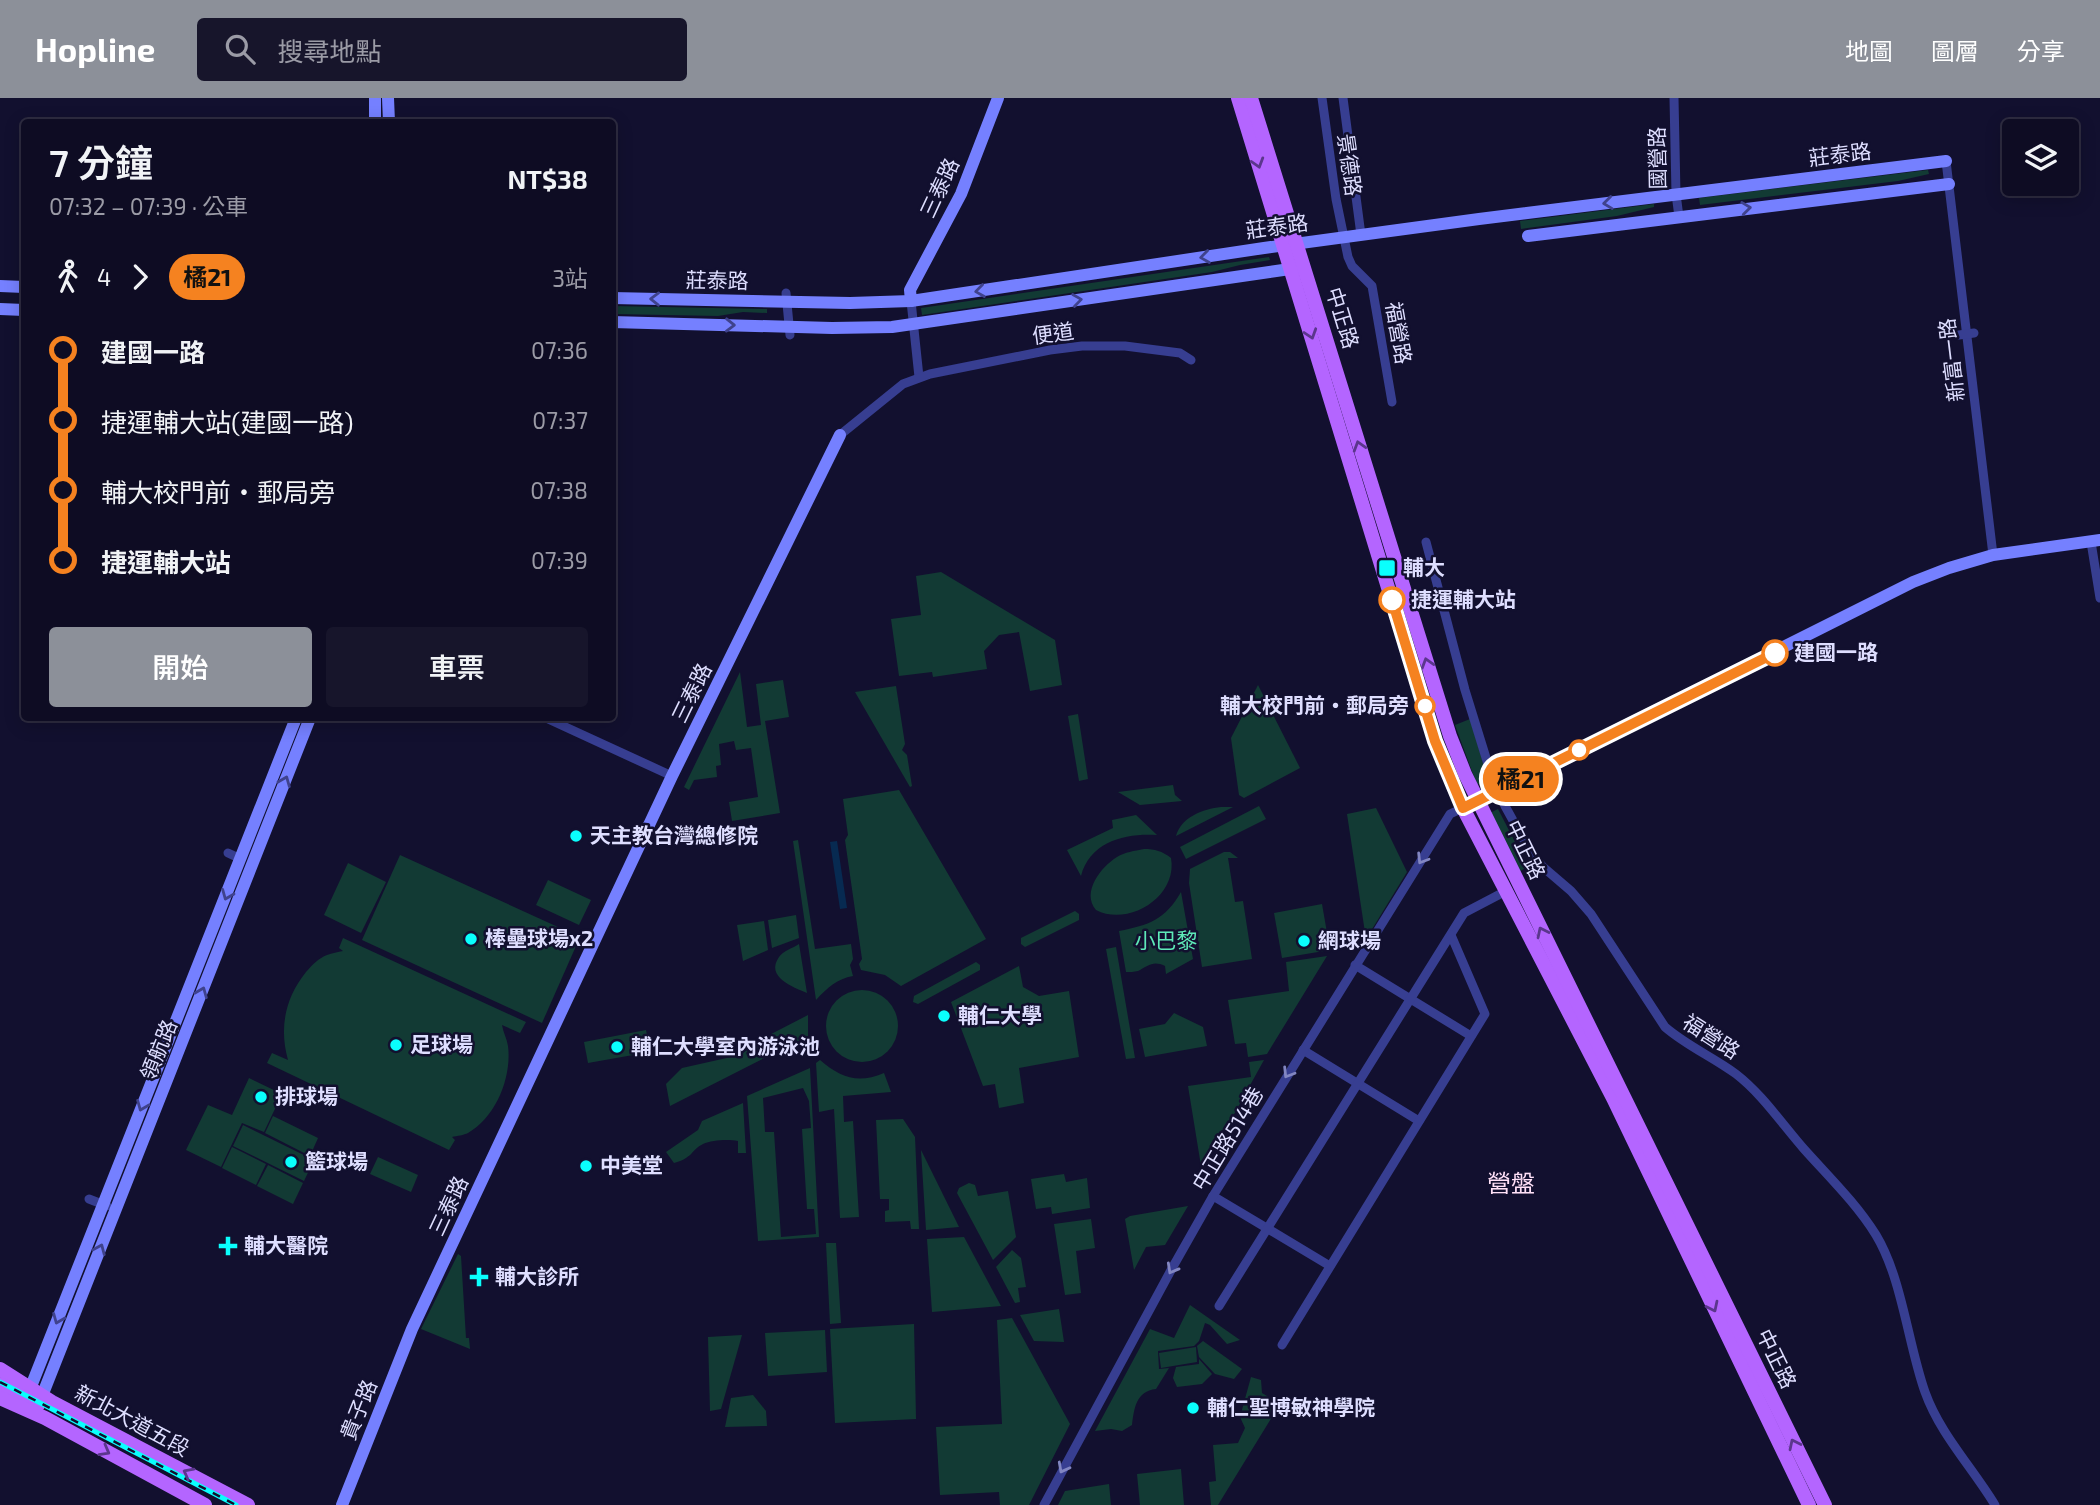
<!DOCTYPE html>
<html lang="zh-TW">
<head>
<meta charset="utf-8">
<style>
	body { margin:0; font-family:"Exo 2","Noto Sans TC",sans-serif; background:#17152b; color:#f1f3f6; height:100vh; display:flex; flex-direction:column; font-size:26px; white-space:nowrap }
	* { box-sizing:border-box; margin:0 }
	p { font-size:23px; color:#9b9ba6 }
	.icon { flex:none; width:38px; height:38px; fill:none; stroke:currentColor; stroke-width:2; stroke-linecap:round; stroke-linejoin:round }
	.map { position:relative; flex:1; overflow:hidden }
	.side { position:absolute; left:21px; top:21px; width:595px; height:602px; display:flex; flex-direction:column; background:#0e0c23; border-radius:7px; box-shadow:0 4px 18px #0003,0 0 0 2px #2e2c41 }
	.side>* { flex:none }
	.badge { padding:0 14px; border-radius:23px; font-size:24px; line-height:46px }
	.tools { position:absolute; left:2002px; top:21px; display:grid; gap:14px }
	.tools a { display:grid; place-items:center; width:77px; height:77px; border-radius:7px; background:#0e0c23; box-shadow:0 4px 18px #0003,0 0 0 2px #2e2c41; font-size:35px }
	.map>.badge { position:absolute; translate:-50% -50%; box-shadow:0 0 0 4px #fff }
	.legs { display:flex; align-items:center; gap:10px; height:77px; padding:0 28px; font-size:23px }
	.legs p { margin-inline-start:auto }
	.summary { display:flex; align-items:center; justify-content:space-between; height:119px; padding:0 28px }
	h1 { font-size:38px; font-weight:600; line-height:52px }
	.action { display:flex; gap:14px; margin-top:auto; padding:14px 28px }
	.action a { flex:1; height:80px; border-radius:7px; background:#8c9099; color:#fff; font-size:28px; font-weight:600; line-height:80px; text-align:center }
	.action a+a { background:#17152b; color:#f1f3f6 }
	ul { padding:0 28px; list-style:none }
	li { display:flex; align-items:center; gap:24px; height:70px; font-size:26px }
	li i { display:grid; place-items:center; width:10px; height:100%; margin:0 9px; background:currentColor }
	li i::after { content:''; width:18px; height:18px; margin:-9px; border:5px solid; border-radius:50%; background:#0e0c23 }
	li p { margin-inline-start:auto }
	li:first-child i { background:linear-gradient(#0000 50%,currentColor 0) }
	li:last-child i { background:linear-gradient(currentColor 50%,#0000 0) }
	header { display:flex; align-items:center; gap:42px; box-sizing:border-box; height:98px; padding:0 35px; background:#8c9099; color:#fff }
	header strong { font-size:33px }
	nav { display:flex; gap:38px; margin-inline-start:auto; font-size:24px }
	.search { width:490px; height:63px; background:#17152b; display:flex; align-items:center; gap:18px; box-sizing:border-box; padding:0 24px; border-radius:7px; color:#9b9ba6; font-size:26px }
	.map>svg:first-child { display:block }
	.green { fill:#123a34; fill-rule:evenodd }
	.water { fill:#072a51 }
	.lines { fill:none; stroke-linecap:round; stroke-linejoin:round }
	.street { stroke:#373e91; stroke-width:9 }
	.secondary { stroke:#7580ff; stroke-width:12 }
	.primary { stroke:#b465ff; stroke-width:14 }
	.rail-casing { stroke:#0afffd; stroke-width:5 }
	.rail { stroke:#12102f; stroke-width:2.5; stroke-dasharray:8; stroke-linecap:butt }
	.oneway { stroke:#5b368d }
	.oneway2 { stroke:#3f428d }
	.oneway3 { stroke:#8286c2 }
	.line-1-casing { stroke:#fff; stroke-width:16 }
	.line-1 { stroke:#f58220; stroke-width:10 }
	.poi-dot { fill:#0afffd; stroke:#12102f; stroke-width:2.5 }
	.stop-1-dot { fill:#fff; stroke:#f58220; stroke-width:3.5 }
	.labels { text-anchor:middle; stroke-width:5; stroke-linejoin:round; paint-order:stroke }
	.street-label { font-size:21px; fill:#dedeff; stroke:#12102f }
	.poi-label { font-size:21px; font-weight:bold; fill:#dedeff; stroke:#12102f; text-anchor:start }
	.stop-label { font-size:21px; font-weight:bold; fill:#dedeff; stroke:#12102f; text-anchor:start }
	.park-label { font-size:21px; fill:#5eeab8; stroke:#12102f }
	.quarter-label { font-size:24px; fill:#ffe0f7; stroke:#12102f }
</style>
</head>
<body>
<header>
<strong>Hopline</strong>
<div class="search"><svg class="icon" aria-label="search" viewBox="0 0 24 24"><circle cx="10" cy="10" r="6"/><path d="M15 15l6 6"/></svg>搜尋地點</div>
<nav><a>地圖</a><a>圖層</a><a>分享</a></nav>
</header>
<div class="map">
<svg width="2100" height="1407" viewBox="0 0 2100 1407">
	<rect width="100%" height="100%" fill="#12102f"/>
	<g class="green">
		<path d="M1928,72L1929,76L1898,83L1700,107L1699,100Z"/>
		<path d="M1654,106V109L1617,118L1521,131L1520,123Z"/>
		<path d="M1269,159L1270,162L1240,167L1212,174L922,217L921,210Z"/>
		<path d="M613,208L767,211V215L743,214L718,218L613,216Z"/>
		<path d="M941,474L1055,542L1062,587L1030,593L1019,534L999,537L984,553L987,571L933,579L932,574L899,578L891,521L921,517L916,478Z"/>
		<path d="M740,574L747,629L761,627L756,586L783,582L789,619L765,623L780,715L732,723L729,704L758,699L751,650L736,652L734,643L719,646L721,667L716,668L717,679L694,682L689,692L684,689Z"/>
		<path d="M1258,587L1300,670L1244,700L1239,697L1231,640Z"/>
		<path d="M896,588L905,646L902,652L907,657L912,688L910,689L855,594Z"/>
		<path d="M1078,616L1088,681L1079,683L1068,618Z"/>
		<path d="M1470,621L1487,678L1477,687L1455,627Z"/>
		<path d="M1173,687L1175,697L1182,703L1140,707L1118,694Z"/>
		<path d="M899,692L986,841L901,888L885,877L861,872L859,866L862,861L845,742L848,737L843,701Z"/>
		<path d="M1259,708L1266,721L1186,761L1180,749Z"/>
		<path d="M1221,709H1233L1176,738C1181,719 1203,711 1221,709Z"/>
		<path d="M1376,710L1407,774L1366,841L1347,716Z"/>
		<path d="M1498,711L1528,769L1520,773L1490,715Z"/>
		<path d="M1136,717L1157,737C1126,735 1090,743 1081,778L1067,752L1113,730L1112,722Z"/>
		<path d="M798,742L815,851L851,846L853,861L850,867L853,878C837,881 828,889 816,902L793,743Z"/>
		<path d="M1144,751C1155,751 1162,753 1171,760C1178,799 1128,829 1096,812C1081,794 1101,769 1117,759C1125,754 1134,753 1144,751Z"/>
		<path d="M1224,754H1230L1238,760H1228L1235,804L1243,803L1252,861L1202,869L1189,785L1190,771Z"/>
		<path d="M400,757L580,839L542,925L362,842Z"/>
		<path d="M348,765L386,784L361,835L324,817Z"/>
		<path d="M548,782L591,802L579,827L536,807Z"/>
		<path d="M1181,794L1193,861L1166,876L1165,868C1153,862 1148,868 1138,873C1134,874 1130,874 1126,874L1119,833C1149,827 1165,822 1181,794Z"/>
		<path d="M1322,806L1330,852L1282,860L1274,815Z"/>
		<path d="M1075,813L1079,816V822L1025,849L1021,846V840Z"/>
		<path d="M796,817L799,840L772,850L768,822Z"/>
		<path d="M764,823L768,852L743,863L737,827Z"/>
		<path d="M343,840L526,924L520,935L502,927C503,934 507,941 508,948C512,979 496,1019 468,1035C464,1037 457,1038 452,1039L455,1042L449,1052L267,965L272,955L288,962C279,930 285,900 306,874C312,867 319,860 327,857C332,855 338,854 343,853L339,850Z"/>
		<path d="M799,846L807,895C793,889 765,879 779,859C783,853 793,850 799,846Z"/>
		<path d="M1116,849L1135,960L1126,961L1106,851Z"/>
		<path d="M1327,858L1267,956L1248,959L1246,945L1235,946L1228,902L1289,893L1286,864Z"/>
		<path d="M976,864L980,867V872L918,906L913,904L914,898Z"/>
		<path d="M1019,868L1023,889L1039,898L1069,893L1079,959L1019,970L1024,1005L999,1010L995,986L983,988L951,904Z"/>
		<circle cx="862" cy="928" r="36"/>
		<path d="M1174,915L1203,929L1207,948L1145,959L1139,931L1165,926Z"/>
		<path d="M808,917V938L670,1008L666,986L682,970L740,957L750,947Z"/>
		<path d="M646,932L650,954L588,965L584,944Z"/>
		<path d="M820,962C841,980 858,986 884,975L891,994L843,998L844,1024L853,1023L859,1119L840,1120L834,1011L819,1014L816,965Z"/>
		<path d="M1264,962L1202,1074L1188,988L1251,979L1249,964Z"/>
		<path d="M810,970L819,1139L758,1143L747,998ZM803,990L809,1003L811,1030L802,1031L807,1111H814L816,1136L781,1139L774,1034H765L763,1000Z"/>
		<path d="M249,980L282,996L264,1034L242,1025L221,1069L186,1052L208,1007L232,1017Z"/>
		<path d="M743,1005L746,1055H738V1043C728,1041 712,1042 703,1046C691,1052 693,1060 674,1065L666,1054L698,1032L702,1023Z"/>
		<path d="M273,1018L318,1040L310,1058L265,1035Z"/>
		<path d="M903,1021L915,1039L919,1131H911L910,1123L885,1124V1113L889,1112V1101H880L876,1022Z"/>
		<path d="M243,1027L314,1062L304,1083L233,1048Z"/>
		<path d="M232,1049L266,1066L256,1087L222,1070Z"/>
		<path d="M921,1052L959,1129L926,1132Z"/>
		<path d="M378,1059L418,1077L411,1094L370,1076Z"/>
		<path d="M268,1067L303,1085L293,1106L257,1088Z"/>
		<path d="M1064,1076L1066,1084L1087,1080L1090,1110L1052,1116L1051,1109L1036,1111L1031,1081Z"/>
		<path d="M969,1085L975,1087L978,1098L1008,1093L1016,1139L993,1162L957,1095L959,1090Z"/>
		<path d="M1188,1108L1165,1147L1146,1149L1134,1172L1125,1121L1130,1118Z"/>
		<path d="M1091,1121L1095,1150L1076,1153L1081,1195L1065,1197L1054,1126Z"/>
		<path d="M964,1139L1001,1208L932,1214L927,1141Z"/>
		<path d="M826,1145H836L841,1225L830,1226Z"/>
		<path d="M1012,1152L1021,1160L1026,1189L1018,1190L1020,1204L1015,1205L996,1169Z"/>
		<path d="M458,1156L461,1158L466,1240H469L470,1251L421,1231Z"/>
		<path d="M1190,1207L1240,1242L1227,1246L1210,1227L1205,1225L1199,1243L1194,1248L1158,1253L1159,1271L1169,1270L1156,1291C1136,1293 1134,1311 1132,1327L1122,1333L1111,1331L1095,1333L1150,1231L1174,1240Z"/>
		<path d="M1059,1211L1064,1244L1034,1243L1020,1217Z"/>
		<path d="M1012,1220L1070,1326L1029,1407H1000L999,1394L940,1397L936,1329L1002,1326L997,1222Z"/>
		<path d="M914,1226L916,1321L835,1325L830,1231Z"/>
		<path d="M825,1232L827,1274L768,1278L765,1235Z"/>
		<path d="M742,1237L721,1311L710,1313L708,1239Z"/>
		<path d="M1203,1243L1242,1271L1234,1281L1215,1276L1199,1259L1197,1248Z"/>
		<path d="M1196,1249L1197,1264L1161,1270L1159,1255Z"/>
		<path d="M1199,1261L1212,1276L1202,1286L1177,1289L1173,1280L1176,1269L1199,1266Z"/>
		<path d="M1251,1279L1261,1282L1262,1295L1280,1306L1218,1407H1211L1209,1384L1216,1383L1213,1347L1238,1345L1245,1330L1240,1319Z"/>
		<path d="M753,1297L766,1313L767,1328L725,1329L731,1300Z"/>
		<path d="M1181,1371L1184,1407H1140L1137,1376Z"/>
		<path d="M1109,1386L1111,1407H1058L1065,1393Z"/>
	</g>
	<path class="water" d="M837,743L847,810L840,811L830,744Z"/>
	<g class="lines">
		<g class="street">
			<path d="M1322,0L1336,101L1348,159L1352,168L1372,188L1392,304"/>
			<path d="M1343,0L1361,137"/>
			<path d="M1674,0L1676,96L1679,119"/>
			<path d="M1946,63L1993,457"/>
			<path d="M786,195L790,237"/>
			<path d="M911,203L919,279"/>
			<path d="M1959,237L1974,235"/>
			<path d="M840,337L903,286L930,276L1050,252L1082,248H1125L1180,255L1191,262"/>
			<path d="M1426,444L1465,592L1491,676L1505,708L1531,755L1543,769L1571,793L1591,816L1665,929C1687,948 1713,959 1736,976C1762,996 1782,1026 1804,1051C1829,1079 1856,1105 1876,1137C1902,1180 1908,1246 1925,1294C1940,1336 1972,1369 1995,1407"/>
			<path d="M2091,444L2100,500"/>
			<path d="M546,620L672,678"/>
			<path d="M228,755L241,761"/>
			<path d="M1355,867L1471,938"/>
			<path d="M1303,952L1419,1023"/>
			<path d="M1213,1098L1330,1168"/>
			<path d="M89,1101L107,1108"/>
			<path d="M1219,1208L1464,815L1506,793"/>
			<path d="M1282,1247L1485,916L1451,837"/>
			<path d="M1044,1407L1170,1174L1213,1098L1450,716L1463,710"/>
		</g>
		<g class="secondary">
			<path d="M375,0V24"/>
			<path d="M388,0L389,24"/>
			<path d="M1528,138L1949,86"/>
			<path d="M0,188L24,189"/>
			<path d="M612,200L850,205L911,203L1264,150L1479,121L1946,63"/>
			<path d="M911,203L910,192L961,96L998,0"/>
			<path d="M0,211L24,212"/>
			<path d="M612,224L832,230L892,229L1297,170"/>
			<path d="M1469,707L1913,484L1949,470L1993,457L2100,442"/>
			<path d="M30,1291L296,620"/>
			<path d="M42,1298L310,620"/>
			<path d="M342,1407L412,1231L672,678L840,337"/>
		</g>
		<g class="primary">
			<path d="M1238,0L1435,643L1463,710L1613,1000L1809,1407"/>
			<path d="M1251,0L1450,638L1465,676L1825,1407"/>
			<path d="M0,1271L52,1304L248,1407"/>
			<path d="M0,1286L38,1307"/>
			<path d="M0,1300L45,1320L205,1407"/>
		</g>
		<defs>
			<path id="rail" d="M0,1284L236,1407"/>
		</defs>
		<use href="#rail" class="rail-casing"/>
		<use href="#rail" class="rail"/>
	</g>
	<defs><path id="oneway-chevron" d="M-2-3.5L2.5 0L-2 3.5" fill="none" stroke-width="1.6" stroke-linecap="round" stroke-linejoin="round" transform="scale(1.75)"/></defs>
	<g class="oneway">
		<use href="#oneway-chevron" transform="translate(1258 65) rotate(73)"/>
		<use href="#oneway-chevron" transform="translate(1311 236) rotate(72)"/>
		<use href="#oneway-chevron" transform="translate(1359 348) rotate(-107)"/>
		<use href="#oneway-chevron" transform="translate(1427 565) rotate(-107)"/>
		<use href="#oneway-chevron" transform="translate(1542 834) rotate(-116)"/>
		<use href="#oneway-chevron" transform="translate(1713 1209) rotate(64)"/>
		<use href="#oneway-chevron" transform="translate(1794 1346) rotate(-116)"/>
		<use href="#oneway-chevron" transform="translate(105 1353) rotate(29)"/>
		<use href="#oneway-chevron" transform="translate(188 1375) rotate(-152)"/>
	</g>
	<g class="oneway2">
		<use href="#oneway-chevron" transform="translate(1608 105) rotate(173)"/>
		<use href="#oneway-chevron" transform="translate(1746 110) rotate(-7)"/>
		<use href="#oneway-chevron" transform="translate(1205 159) rotate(172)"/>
		<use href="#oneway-chevron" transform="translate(980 193) rotate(172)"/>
		<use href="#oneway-chevron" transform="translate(655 201) rotate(-179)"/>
		<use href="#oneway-chevron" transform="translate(1077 202) rotate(-8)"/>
		<use href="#oneway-chevron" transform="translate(730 227) rotate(1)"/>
		<use href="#oneway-chevron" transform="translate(285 683) rotate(-68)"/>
		<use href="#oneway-chevron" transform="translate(227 797) rotate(112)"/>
		<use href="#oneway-chevron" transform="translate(202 894) rotate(-68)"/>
		<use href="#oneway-chevron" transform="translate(142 1008) rotate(112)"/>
		<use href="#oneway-chevron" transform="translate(100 1151) rotate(-67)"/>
		<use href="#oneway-chevron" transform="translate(58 1221) rotate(112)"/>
	</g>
	<g class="oneway3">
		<use href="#oneway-chevron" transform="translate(1422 761) rotate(122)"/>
		<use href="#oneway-chevron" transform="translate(1288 975) rotate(122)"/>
		<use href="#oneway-chevron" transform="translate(1172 1171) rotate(119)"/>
		<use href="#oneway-chevron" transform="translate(1063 1370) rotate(118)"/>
	</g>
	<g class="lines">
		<defs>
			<path id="line-1" d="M1392,502L1435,643L1463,710L1775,555"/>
		</defs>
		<use href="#line-1" class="line-1-casing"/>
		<use href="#line-1" class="line-1"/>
	</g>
	<g class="poi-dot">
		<rect x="1378" y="461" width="18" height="18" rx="3.5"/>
		<circle cx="576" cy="738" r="7"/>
		<circle cx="471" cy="841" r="7"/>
		<circle cx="1304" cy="843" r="7"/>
		<circle cx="944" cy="918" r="7"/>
		<circle cx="396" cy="947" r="7"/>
		<circle cx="617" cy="949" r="7"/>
		<circle cx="261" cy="999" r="7"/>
		<circle cx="291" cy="1064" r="7"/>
		<circle cx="586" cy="1068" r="7"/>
		<path d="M224.5 1137.5h7v7h7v7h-7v7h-7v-7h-7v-7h7z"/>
		<path d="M475.5 1168.5h7v7h7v7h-7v7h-7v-7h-7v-7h7z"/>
		<circle cx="1193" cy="1310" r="7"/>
	</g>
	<g class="stop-1-dot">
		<circle cx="1392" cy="502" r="12"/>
		<circle cx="1775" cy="555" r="12"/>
		<circle cx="1425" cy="608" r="9"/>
		<circle cx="1579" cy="652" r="9"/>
	</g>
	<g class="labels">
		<g class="street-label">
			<text transform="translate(1840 57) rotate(-7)" y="7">莊泰路</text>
			<text transform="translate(1658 60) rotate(-91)" y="7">國營路</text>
			<text transform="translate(1349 67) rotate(82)" y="7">景德路</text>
			<text transform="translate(940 90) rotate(-65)" y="7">三泰路</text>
			<text transform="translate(1277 129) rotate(-8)" y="7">莊泰路</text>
			<text transform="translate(717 183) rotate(1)" y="7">莊泰路</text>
			<text transform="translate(1342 220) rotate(73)" y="7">中正路</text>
			<text transform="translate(1398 235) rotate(80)" y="7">福營路</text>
			<text transform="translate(1053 236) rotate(-8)" y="7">便道</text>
			<text transform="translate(1952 262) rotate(-97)" y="7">新富一路</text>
			<text transform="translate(692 595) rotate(-64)" y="7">三泰路</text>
			<text transform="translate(1525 752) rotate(64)" y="7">中正路</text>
			<text transform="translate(1711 939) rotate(33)" y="7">福營路</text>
			<text transform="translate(159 952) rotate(-68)" y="7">領航路</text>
			<text transform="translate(1228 1041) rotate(-59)" y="7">中正路514巷</text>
			<text transform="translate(449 1108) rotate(-65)" y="7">三泰路</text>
			<text transform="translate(1776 1261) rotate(64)" y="7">中正路</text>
			<text transform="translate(359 1312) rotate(-68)" y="7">貴子路</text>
			<text transform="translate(132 1323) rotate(28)" y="7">新北大道五段</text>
		</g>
		<g class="poi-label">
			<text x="1403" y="477">輔大</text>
			<text x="590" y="745">天主教台灣總修院</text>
			<text x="485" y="848">棒壘球場x2</text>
			<text x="1318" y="850">網球場</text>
			<text x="958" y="925">輔仁大學</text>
			<text x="410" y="954">足球場</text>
			<text x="631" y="956">輔仁大學室內游泳池</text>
			<text x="275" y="1006">排球場</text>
			<text x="305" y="1071">籃球場</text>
			<text x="600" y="1075">中美堂</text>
			<text x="244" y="1155">輔大醫院</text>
			<text x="495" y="1186">輔大診所</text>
			<text x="1207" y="1317">輔仁聖博敏神學院</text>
		</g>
		<g class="stop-label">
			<text x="1411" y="509">捷運輔大站</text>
			<text x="1794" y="562">建國一路</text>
			<text x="1409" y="615" text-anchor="end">輔大校門前・郵局旁</text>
		</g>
		<g class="park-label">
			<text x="1166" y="850">小巴黎</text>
		</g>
		<g class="quarter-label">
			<text x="1511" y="1094">營盤</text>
		</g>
	</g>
</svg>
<div class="tools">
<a><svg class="icon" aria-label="layers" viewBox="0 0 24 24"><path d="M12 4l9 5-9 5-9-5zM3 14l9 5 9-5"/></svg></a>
</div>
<b class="badge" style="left:1521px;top:681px;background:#f58220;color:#111">橘21</b>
<section class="side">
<div class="summary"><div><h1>7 分鐘</h1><p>07:32 – 07:39 · 公車</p></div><b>NT$38</b></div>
<div class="legs"><svg class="icon" aria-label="walk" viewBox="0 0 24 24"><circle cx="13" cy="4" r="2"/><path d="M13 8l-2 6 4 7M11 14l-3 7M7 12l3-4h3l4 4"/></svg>4<svg class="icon" aria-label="forward" viewBox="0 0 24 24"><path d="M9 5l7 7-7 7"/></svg><b class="badge" style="background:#f58220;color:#111">橘21</b><p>3站</p></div>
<ul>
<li><i style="color:#f58220"></i><b>建國一路</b><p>07:36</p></li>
<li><i style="color:#f58220"></i><span>捷運輔大站(建國一路)</span><p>07:37</p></li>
<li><i style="color:#f58220"></i><span>輔大校門前・郵局旁</span><p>07:38</p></li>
<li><i style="color:#f58220"></i><b>捷運輔大站</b><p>07:39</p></li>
</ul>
<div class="action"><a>開始</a><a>車票</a></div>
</section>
</div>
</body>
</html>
